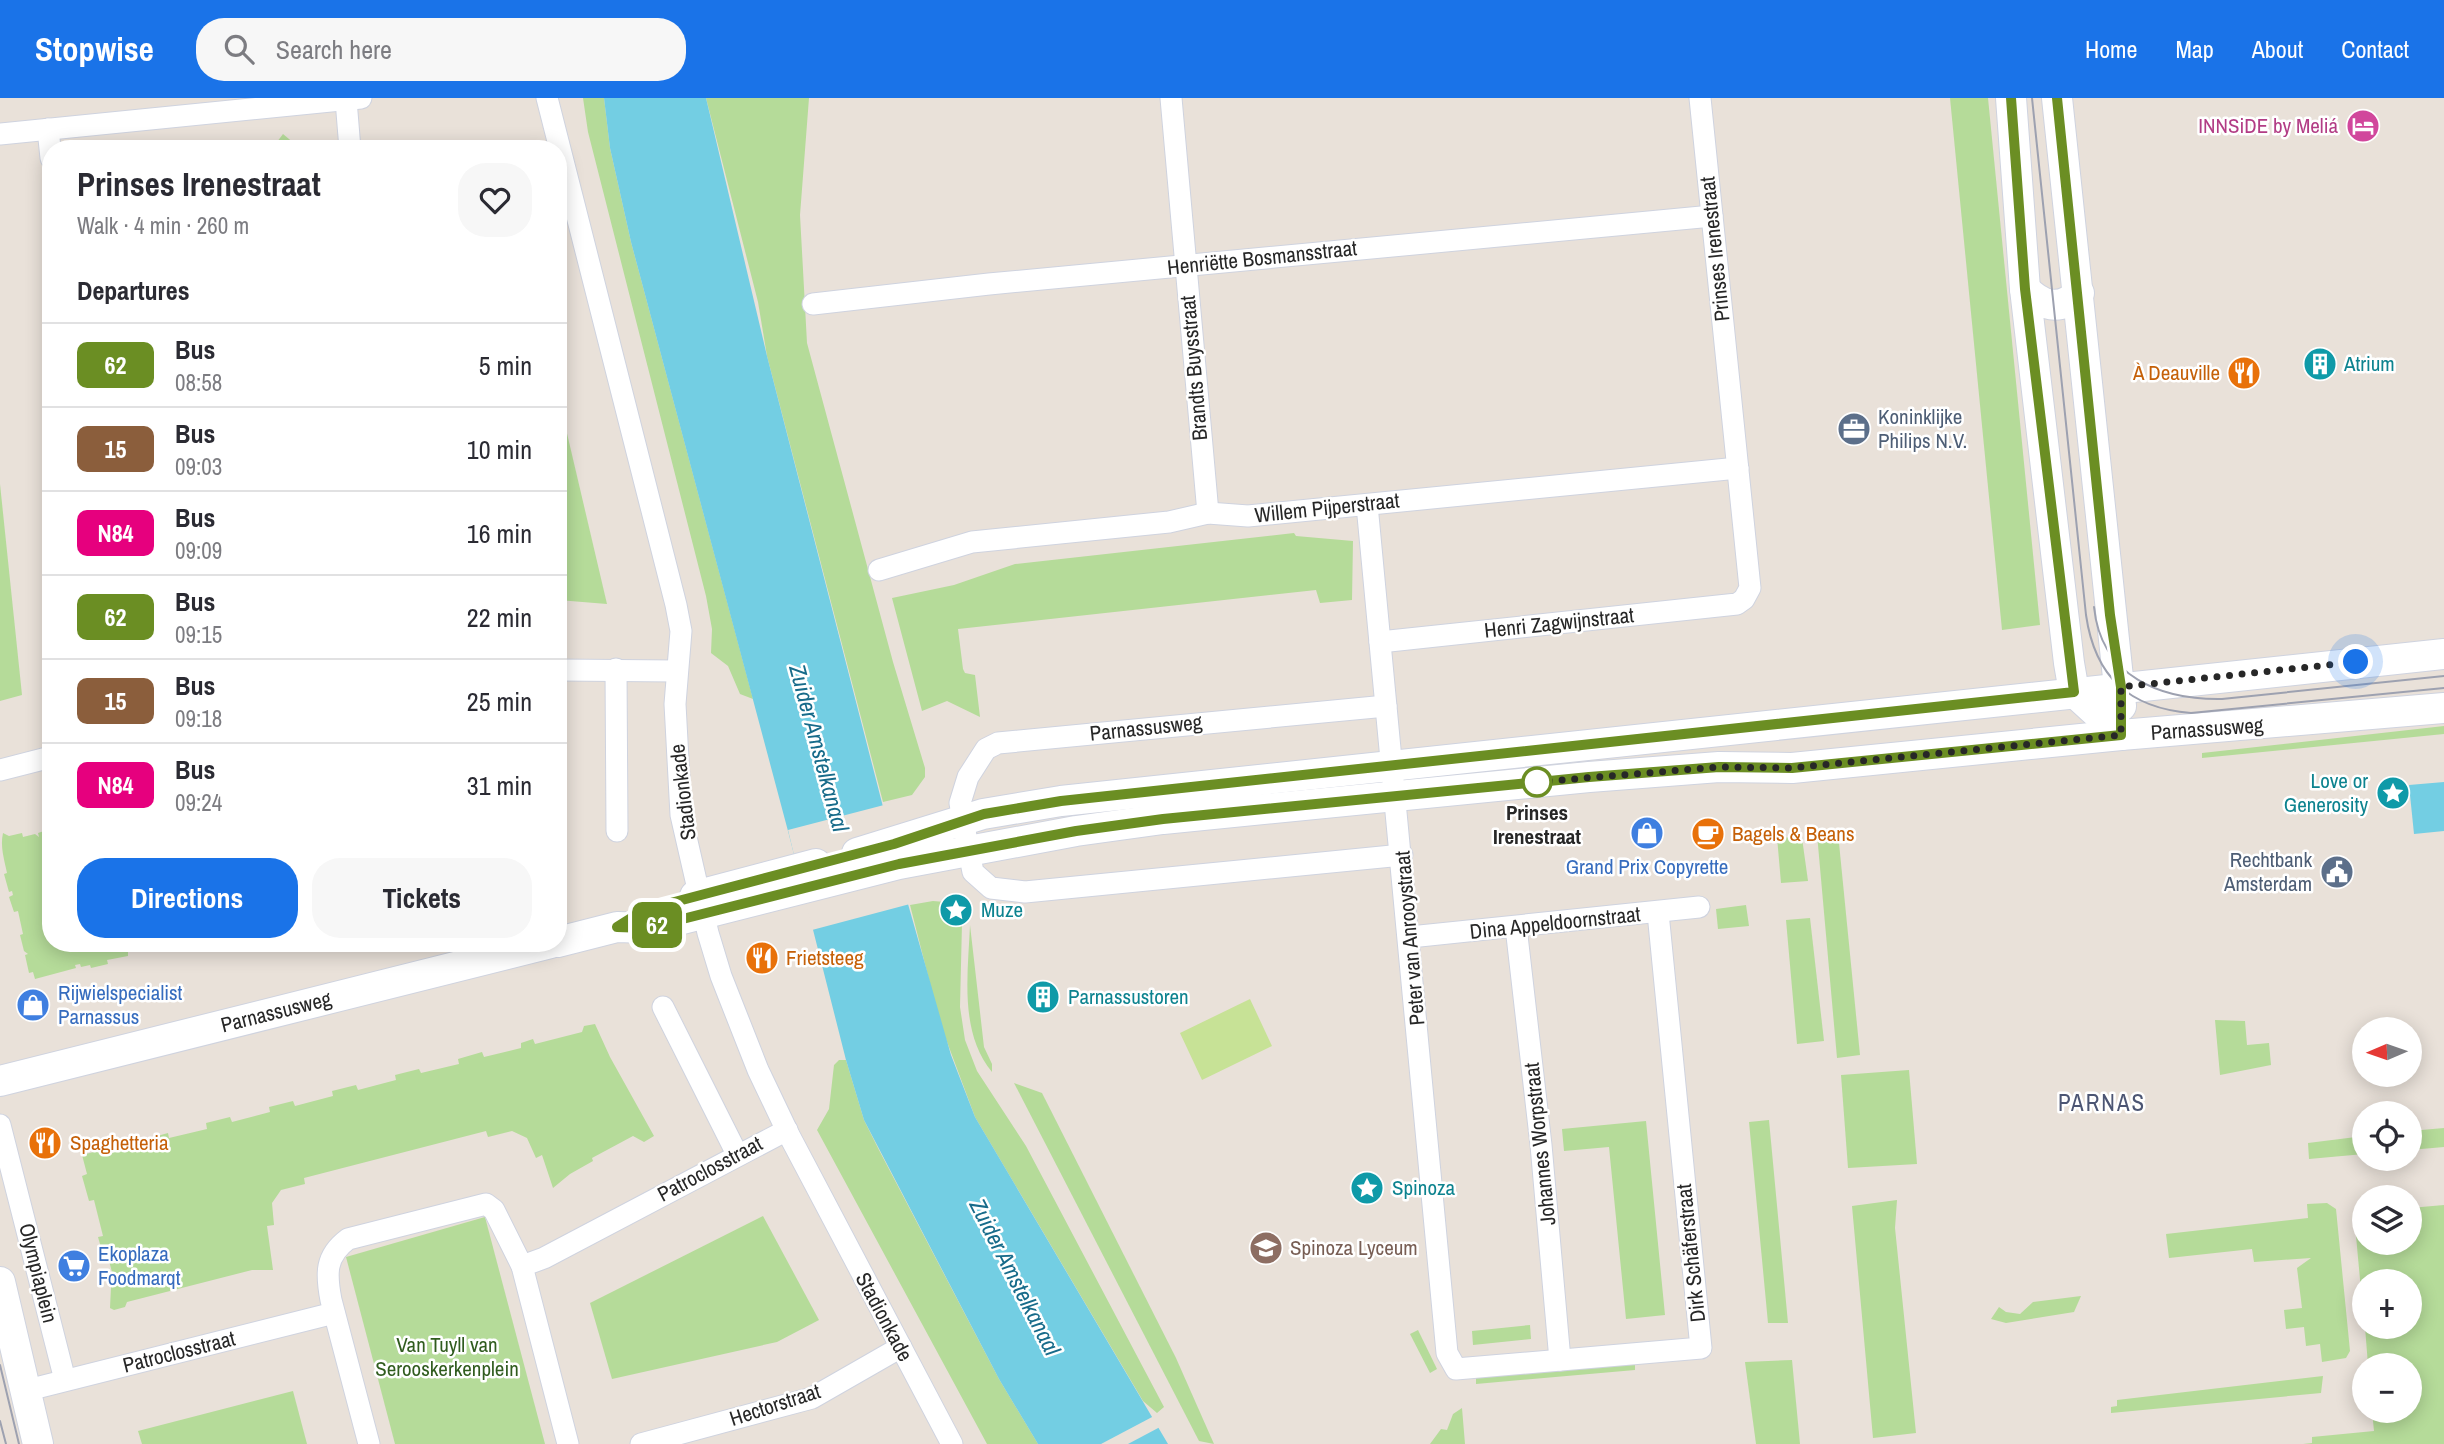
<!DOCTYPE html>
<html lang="en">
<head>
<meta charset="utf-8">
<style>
	body { margin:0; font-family:"Archivo Narrow",sans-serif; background:#f7f7f7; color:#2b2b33; height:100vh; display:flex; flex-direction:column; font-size:26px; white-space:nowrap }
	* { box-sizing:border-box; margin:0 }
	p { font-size:23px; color:#7c7c81 }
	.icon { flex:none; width:38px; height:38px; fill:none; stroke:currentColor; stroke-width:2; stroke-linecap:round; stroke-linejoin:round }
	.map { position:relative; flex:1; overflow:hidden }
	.panel { position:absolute; left:42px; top:42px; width:525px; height:812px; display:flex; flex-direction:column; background:#fff; border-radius:28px; box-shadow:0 4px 18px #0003 }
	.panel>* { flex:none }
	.badge { padding:0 14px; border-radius:10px; font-size:24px; line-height:46px }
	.needle { width:46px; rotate:268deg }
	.controls { position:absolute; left:2352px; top:919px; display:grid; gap:14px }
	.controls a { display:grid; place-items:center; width:70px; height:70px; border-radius:50%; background:#fff; box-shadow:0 4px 18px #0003; font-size:35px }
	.you { position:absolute; width:35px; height:35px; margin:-18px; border:5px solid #fff; border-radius:50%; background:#1a73e8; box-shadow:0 0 0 10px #1a73e833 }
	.map>.badge { position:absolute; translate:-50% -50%; box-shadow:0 0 0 4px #fff }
	h2 { padding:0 35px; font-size:26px; line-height:63px }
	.round { display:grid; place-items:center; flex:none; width:74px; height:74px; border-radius:28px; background:#f7f7f7 }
	.summary { display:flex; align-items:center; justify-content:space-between; height:119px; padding:0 35px }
	h1 { font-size:33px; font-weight:700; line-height:52px }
	.primary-button { display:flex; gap:14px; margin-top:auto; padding:14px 35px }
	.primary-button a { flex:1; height:80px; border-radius:28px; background:#1a73e8; color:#fff; font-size:28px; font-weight:700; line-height:80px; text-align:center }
	.primary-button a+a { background:#f7f7f7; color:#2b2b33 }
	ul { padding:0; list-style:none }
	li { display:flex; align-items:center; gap:21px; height:84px; padding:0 35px; border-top:2px solid #e1e1e2 }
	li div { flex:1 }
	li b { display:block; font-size:26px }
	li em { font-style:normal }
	li .badge { min-width:77px; font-weight:700; text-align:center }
	header { display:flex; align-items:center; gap:42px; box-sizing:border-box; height:98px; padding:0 35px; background:#1a73e8; color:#fff }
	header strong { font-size:33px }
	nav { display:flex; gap:38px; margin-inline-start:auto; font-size:24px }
	.search { width:490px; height:63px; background:#f7f7f7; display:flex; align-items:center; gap:18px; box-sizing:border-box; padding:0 24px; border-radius:28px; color:#7c7c81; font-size:26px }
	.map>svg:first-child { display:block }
	.green { fill:#b5db99 }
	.pitch { fill:#c7e296 }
	.water { fill:#73cee3 }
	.pier { fill:#e9e1d9 }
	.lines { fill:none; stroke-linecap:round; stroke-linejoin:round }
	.street-casing { stroke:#cfd3df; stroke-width:23 }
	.secondary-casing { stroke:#cfd3df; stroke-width:32 }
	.street { stroke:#fff; stroke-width:21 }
	.secondary { stroke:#fff; stroke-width:30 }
	.tram { stroke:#9da1b0; stroke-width:2 }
	.line-casing { stroke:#fff; stroke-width:16 }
	.line { stroke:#6b8e23; stroke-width:10 }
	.walk { stroke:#272727; stroke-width:7; stroke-dasharray:0 12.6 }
	.stop-dot { fill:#fff; stroke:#6b8e23; stroke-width:3.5 }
	.labels { text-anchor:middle; stroke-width:5; stroke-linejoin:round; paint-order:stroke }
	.hotel-label { font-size:21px; fill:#b23c85; stroke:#fff; text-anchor:end }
	.street-label { font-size:21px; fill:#272727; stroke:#fff }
	.culture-label { font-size:21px; fill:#0d838f; stroke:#fff; text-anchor:start }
	.food-label { font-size:21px; fill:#c56008; stroke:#fff; text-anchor:start }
	.service-label { font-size:21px; fill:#4e5e75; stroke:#fff; text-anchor:start }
	.stop-label { font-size:21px; font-weight:bold; fill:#272727; stroke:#fff }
	.shop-label { font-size:21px; fill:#366cbe; stroke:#fff; text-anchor:start }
	.education-label { font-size:21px; fill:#785e54; stroke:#fff; text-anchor:start }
	.park-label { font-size:21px; fill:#305c1e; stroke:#fff }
	.water-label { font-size:23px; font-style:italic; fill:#176b8a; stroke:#fff }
	.neighbourhood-label { font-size:23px; letter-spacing:2px; fill:#4c5573; stroke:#fff }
</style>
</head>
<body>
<header>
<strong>Stopwise</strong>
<div class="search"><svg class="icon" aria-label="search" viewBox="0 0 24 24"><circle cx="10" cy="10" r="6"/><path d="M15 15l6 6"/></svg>Search here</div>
<nav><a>Home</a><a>Map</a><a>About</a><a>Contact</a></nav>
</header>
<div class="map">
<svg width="2444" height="1346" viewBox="0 0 2444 1346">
	<rect width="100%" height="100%" fill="#e9e1d9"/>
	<g class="green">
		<path d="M583,0H604L610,50L631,144L753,601L740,596L728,568L711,555L712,531L706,498L588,34Z"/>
		<path d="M706,0H809L800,117L807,245L893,564L925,670V679L912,697L883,704L767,258L758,204Z"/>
		<path d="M1950,0H1988L2040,527L2002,532Z"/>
		<path d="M283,36L301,51L274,48Z"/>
		<path d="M558,297L607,506L558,502Z"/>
		<path d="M0,386L22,597L0,603Z"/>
		<path d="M1294,435L1296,438L1353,443L1352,502L1320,505L1316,492L958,531L963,571L965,575L975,577L980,619L947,603L922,613L892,500L954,487L1015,466Z"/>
		<path d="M2444,628V636L2202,660V655Z"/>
		<path d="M51,727V845H178L154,851L152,847L128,853V858L107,862L108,866L91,870L90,867L81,869L80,866L75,867L76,870L35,881L33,874L29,875L25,857L28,856L24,853L20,837L23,836L18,813L14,814L9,799L13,797L12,793L9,794L4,776L7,775C4,761 0,748 3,735L9,738L22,735L23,739L35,736L39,739L38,735L47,732L46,728Z"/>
		<path d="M1838,735L1860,957L1837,960L1817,736Z"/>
		<path d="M1777,739L1802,740L1808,783L1781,785Z"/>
		<path d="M933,803L945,804L959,814L962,825L960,909L965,942L977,973L1026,1048L1164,1309L1157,1315L1143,1303L975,1019L940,925L910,807Z"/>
		<path d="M1746,807L1749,828L1718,831L1716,811Z"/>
		<path d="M1810,820L1824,943L1797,946L1786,822Z"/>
		<path d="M970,827L984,949L992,966V974C959,934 968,876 970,827Z"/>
		<path d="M2215,922L2245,923L2247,947L2269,945L2271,967L2220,977Z"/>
		<path d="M595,926L610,959L654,1038L644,1044L633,1038L592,1060L593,1063L570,1076L553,1090L542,1057L536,1060L527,1040L512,1033L488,1039L486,1033L304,1080L305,1086L281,1092L272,1105L274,1127L267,1128L273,1172H252L127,1204L125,1209L114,1212L110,1210L111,1189L115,1185L109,1163L105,1164L98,1139L103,1138L94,1102L89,1103L82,1078L87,1076L82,1057L105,1051L106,1056L144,1047L143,1042L168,1035L169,1040L207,1031L206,1025L230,1019L232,1024L270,1014L269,1009L293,1003L295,1008L333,998L332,993L356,987L358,992L396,982L395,977L419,971L421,975L459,966L458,961L482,954L484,959L521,950V945L533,941L535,946L582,934L584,928Z"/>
		<path d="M839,962H846L864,1022L879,1052L999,1281L1038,1346H987L817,1032L829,1011L834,967Z"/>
		<path d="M1909,972L1917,1066L1848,1070L1841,977Z"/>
		<path d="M1014,985L1042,995L1176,1260L1214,1346L1199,1343Z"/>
		<path d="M1769,1022L1788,1225H1768L1749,1024Z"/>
		<path d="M1646,1023L1665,1217L1626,1221L1609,1049L1564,1053L1562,1031Z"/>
		<path d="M2444,1030V1049L2410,1052V1033Z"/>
		<path d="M2364,1038V1056L2309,1061L2308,1045Z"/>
		<path d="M1897,1102L1895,1130L1916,1335L1873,1340L1852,1108Z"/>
		<path d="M2327,1105L2336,1111L2350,1253L2346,1260L2322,1264L2320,1246L2306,1248L2304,1229L2286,1231L2284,1212L2302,1210L2297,1170L2311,1160L2254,1164L2252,1151L2169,1160L2166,1136L2308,1120L2307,1106Z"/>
		<path d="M2444,1107V1346H2303L2312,1345V1339L2374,1333L2372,1313L2410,1312V1267H2368L2365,1229L2410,1228V1183H2364V1225L2354,1116L2364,1115V1144H2410V1110Z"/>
		<path d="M763,1118L819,1222L777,1244L612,1281L590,1205Z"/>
		<path d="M485,1119L545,1346H395L346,1159Z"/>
		<path d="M2081,1198L2074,1214L2006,1225L1991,1221L1999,1209L2006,1214L2020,1216L2033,1204Z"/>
		<path d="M1530,1227L1531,1241L1473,1247L1472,1233Z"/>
		<path d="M1418,1232L1437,1271L1430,1275L1410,1236Z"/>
		<path d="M1792,1262L1800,1346H1756L1745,1264Z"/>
		<path d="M1635,1264V1272L1476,1286V1280Z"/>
		<path d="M2323,1278L2321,1295L2111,1315V1309L2117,1308V1302Z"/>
		<path d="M293,1293L307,1346H142L138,1333Z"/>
		<path d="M1462,1310L1465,1346H1430L1441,1331L1447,1332L1453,1316Z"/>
	</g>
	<path class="pitch" d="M1250,901L1272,948L1202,982L1180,935Z"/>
	<g class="water">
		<path d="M604,0H706L767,258L908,806L951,957L975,1019L1168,1346H1038L999,1281L864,1022L846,962L788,733L631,144L610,50Z"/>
		<path d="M2444,684V733L2414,736L2409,687Z"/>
	</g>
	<g class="pier">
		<path d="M884,707L910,806L812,832L788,732Z"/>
		<path d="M1154,1318L1160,1329L1128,1346H1101Z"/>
	</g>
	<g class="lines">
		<defs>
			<g id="street">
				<path d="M547,0L676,507L681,533L675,606L681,717L708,835L721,878L758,972L789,1037L952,1346"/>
				<path d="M1171,0L1208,415"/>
				<path d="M346,2L350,51"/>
				<path d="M48,31L51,60"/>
				<path d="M0,36L361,0"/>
				<path d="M813,206L989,186L1712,118"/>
				<path d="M1367,407L1447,1255L1456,1271L1701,1250L1658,815"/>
				<path d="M879,472L972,444L1169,424L1208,415L1248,418L1738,370"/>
				<path d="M1380,544L1737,506L1744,501L1750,490L1700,0"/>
				<path d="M616,571L617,733"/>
				<path d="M558,572L677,573"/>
				<path d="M1386,608L998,645L986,651L968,679L960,705L963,723L973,774L991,790L1025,794L1402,757"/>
				<path d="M0,672L51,659"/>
				<path d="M1516,829L1541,1047L1560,1262"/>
				<path d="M1410,839L1699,809"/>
				<path d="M663,909L737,1056"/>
				<path d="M0,1027L65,1282"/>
				<path d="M522,1168L544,1160L787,1032"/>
				<path d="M24,1293L334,1215"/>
				<path d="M369,1346L331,1202C326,1176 325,1158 348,1141L486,1106L494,1112L522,1168L568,1346"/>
				<path d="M641,1346L812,1300L901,1249"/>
			</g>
			<g id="secondary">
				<path d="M2011,0L2025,191L2069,565L2074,594L2121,637"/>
				<path d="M2057,0L2121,608"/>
				<path d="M2025,191C2041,208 2060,214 2079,195"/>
				<path d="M857,755L983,716L1061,703L2444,556"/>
				<path d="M695,798L816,766"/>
				<path d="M558,844L617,829L647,830L899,766L1076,733L1163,721L1589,679L1719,669L1792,670L2121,637L2444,610"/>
				<path d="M0,983L551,845"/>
				<path d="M0,1184L38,1346"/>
			</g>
		</defs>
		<use href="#street" class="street-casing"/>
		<use href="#secondary" class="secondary-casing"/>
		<use href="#street" class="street"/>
		<use href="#secondary" class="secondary"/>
		<g class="tram">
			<path d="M2032,0L2086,517C2095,579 2129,610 2191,615L2444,590"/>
			<path d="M2094,509C2101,579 2161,602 2222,601L2444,578"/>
			<path d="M0,1267L19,1346"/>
			<path d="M0,1323L6,1346"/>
		</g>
	</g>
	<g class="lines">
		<defs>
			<path id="line" d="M2011,0L2025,191L2074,594L1061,703L984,716L894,746L644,812L617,829L647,830L899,766L1076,733L1163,721L1589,679L1719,669L1792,670L2121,637V589L2110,517L2057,0"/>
		</defs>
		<use href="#line" class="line-casing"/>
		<use href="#line" class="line"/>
		<path class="walk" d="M1537,684L1719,669L1792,670L2121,637V589L2356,564"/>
	</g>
	<defs>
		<symbol id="hotel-disc" viewBox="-11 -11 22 22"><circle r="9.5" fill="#d1479c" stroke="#fff"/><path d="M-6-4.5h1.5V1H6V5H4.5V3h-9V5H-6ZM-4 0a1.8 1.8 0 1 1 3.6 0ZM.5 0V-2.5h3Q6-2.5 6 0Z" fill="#fff"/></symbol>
		<symbol id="building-disc" viewBox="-11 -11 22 22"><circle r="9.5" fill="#0f9aa8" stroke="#fff"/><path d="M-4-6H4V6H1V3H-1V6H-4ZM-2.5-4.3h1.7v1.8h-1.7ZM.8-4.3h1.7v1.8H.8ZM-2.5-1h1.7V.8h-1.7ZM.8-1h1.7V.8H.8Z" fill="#fff"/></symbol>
		<symbol id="restaurant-disc" viewBox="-11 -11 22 22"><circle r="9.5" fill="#e8710a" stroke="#fff"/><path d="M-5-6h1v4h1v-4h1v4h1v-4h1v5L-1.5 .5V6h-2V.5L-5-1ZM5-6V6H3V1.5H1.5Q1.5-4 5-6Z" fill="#fff"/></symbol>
		<symbol id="office-disc" viewBox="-11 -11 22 22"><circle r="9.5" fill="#5c6f8a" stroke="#fff"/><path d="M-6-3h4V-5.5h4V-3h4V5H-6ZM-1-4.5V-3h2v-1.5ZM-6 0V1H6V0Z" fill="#fff"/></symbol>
		<symbol id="sight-disc" viewBox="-11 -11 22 22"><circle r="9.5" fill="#0f9aa8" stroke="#fff"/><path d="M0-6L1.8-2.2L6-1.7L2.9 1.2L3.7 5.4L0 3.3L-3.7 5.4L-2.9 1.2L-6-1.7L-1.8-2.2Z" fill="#fff"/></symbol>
		<symbol id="shop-disc" viewBox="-11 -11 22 22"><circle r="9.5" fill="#3f7fe0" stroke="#fff"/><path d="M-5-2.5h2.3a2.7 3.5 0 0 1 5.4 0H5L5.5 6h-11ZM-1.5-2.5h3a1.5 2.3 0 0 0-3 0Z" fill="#fff"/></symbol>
		<symbol id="cafe-disc" viewBox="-11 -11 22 22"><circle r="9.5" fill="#e8710a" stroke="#fff"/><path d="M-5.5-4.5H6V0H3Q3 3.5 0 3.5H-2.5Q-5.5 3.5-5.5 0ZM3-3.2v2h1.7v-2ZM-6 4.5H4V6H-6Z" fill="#fff"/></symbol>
		<symbol id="civic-disc" viewBox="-11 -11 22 22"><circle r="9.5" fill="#5c6f8a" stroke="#fff"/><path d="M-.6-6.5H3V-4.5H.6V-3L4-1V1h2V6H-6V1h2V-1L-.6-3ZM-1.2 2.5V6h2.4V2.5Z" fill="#fff"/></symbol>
		<symbol id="school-disc" viewBox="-11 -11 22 22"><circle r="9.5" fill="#8d6e63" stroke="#fff"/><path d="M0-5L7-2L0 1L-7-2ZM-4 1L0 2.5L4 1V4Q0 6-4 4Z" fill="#fff"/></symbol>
		<symbol id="supermarket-disc" viewBox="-11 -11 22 22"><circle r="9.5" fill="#3f7fe0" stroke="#fff"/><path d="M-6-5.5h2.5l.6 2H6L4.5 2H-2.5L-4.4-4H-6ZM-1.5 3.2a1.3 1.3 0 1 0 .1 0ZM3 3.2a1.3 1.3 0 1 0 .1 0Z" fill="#fff"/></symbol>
	</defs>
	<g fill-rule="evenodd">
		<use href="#hotel-disc" x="2344" y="9" width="38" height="38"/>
		<use href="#building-disc" x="2301" y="247" width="38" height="38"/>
		<use href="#restaurant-disc" x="2225" y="256" width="38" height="38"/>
		<use href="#office-disc" x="1835" y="312" width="38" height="38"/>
		<use href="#sight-disc" x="2374" y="676" width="38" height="38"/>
		<use href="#shop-disc" x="1628" y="716" width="38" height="38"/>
		<use href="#cafe-disc" x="1689" y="717" width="38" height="38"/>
		<use href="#civic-disc" x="2318" y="755" width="38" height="38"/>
		<use href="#sight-disc" x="937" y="793" width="38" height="38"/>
		<use href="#restaurant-disc" x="743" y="841" width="38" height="38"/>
		<use href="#building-disc" x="1024" y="880" width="38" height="38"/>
		<use href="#shop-disc" x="14" y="888" width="38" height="38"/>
		<use href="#restaurant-disc" x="26" y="1026" width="38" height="38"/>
		<use href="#sight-disc" x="1348" y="1071" width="38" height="38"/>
		<use href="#school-disc" x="1247" y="1131" width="38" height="38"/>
		<use href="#supermarket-disc" x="55" y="1149" width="38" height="38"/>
	</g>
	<circle class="stop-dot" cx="1537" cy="684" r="14"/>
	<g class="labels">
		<g class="hotel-label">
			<text x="2338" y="35">INNSiDE by Meliá</text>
		</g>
		<g class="street-label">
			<text transform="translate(1715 151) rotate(-96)" y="7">Prinses Irenestraat</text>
			<text transform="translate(1262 160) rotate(-6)" y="7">Henriëtte Bosmansstraat</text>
			<text transform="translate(1194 270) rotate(-95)" y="7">Brandts Buysstraat</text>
			<text transform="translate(1327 410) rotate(-6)" y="7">Willem Pijperstraat</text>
			<text transform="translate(1559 525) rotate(-6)" y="7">Henri Zagwijnstraat</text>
			<text transform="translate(1146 630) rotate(-6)" y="7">Parnassusweg</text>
			<text transform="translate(2207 631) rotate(-4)" y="7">Parnassusweg</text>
			<text transform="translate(683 694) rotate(-97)" y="7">Stadionkade</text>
			<text transform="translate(1555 825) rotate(-6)" y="7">Dina Appeldoornstraat</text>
			<text transform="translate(1410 840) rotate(-95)" y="7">Peter van Anrooystraat</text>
			<text transform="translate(276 914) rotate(-14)" y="7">Parnassusweg</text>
			<text transform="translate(1540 1046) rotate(-96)" y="7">Johannes Worpstraat</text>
			<text transform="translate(710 1071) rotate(-28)" y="7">Patroclosstraat</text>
			<text transform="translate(1691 1155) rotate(-96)" y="7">Dirk Schäferstraat</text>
			<text transform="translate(38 1175) rotate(76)" y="7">Olympiaplein</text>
			<text transform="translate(884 1219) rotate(62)" y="7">Stadionkade</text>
			<text transform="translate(179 1254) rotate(-14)" y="7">Patroclosstraat</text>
			<text transform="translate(775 1307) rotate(-18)" y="7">Hectorstraat</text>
		</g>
		<g class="culture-label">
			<text x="2344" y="273">Atrium</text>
			<text x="2368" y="690" text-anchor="end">Love or<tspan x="2368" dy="24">Generosity</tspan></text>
			<text x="981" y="819">Muze</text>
			<text x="1068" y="906">Parnassustoren</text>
			<text x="1392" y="1097">Spinoza</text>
		</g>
		<g class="food-label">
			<text x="2220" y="282" text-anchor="end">À Deauville</text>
			<text x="1732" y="743">Bagels &amp; Beans</text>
			<text x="786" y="867">Frietsteeg</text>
			<text x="70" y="1052">Spaghetteria</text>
		</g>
		<g class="service-label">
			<text x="1878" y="326">Koninklijke<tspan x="1878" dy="24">Philips N.V.</tspan></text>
			<text x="2312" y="769" text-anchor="end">Rechtbank<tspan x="2312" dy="24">Amsterdam</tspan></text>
		</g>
		<g class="stop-label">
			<text x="1537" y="722">Prinses<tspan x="1537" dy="24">Irenestraat</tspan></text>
		</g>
		<g class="shop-label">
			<text x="1647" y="776" text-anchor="middle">Grand Prix Copyrette</text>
			<text x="58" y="902">Rijwielspecialist<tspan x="58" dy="24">Parnassus</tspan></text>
			<text x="98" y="1163">Ekoplaza<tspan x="98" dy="24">Foodmarqt</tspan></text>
		</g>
		<g class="education-label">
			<text x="1290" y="1157">Spinoza Lyceum</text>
		</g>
		<g class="park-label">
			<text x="447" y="1254">Van Tuyll van<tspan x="447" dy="24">Serooskerkenplein</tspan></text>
		</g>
		<g class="water-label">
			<text transform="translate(819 650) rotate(75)" y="8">Zuider Amstelkanaal</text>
			<text transform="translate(1015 1179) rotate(63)" y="8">Zuider Amstelkanaal</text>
		</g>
		<g class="neighbourhood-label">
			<text x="2102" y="1013">PARNAS</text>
		</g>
	</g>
</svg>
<div class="controls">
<a><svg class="needle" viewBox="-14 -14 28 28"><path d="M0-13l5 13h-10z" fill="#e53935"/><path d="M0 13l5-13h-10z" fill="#7c7c81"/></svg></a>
<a><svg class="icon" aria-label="locate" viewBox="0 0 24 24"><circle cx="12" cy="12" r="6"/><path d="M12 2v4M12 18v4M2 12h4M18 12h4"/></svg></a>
<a><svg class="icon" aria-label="layers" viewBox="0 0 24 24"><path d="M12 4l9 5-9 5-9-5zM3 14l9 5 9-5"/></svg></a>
<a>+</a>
<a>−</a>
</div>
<div class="you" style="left:2356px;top:564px"></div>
<b class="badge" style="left:657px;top:827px;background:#6b8e23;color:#fff">62</b>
<section class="panel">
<div class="summary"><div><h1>Prinses Irenestraat</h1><p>Walk · 4 min · 260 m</p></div><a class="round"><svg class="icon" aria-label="heart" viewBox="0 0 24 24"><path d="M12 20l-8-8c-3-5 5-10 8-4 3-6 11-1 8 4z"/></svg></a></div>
<h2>Departures</h2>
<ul>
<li><span class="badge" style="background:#6b8e23;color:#fff">62</span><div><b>Bus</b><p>08:58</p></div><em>5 min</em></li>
<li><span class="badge" style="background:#8b5e3c;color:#fff">15</span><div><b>Bus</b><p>09:03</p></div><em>10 min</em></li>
<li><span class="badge" style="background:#e6007e;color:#fff">N84</span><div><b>Bus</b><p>09:09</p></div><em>16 min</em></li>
<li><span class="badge" style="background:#6b8e23;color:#fff">62</span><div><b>Bus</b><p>09:15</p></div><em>22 min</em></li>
<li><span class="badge" style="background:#8b5e3c;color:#fff">15</span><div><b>Bus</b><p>09:18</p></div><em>25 min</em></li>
<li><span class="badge" style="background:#e6007e;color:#fff">N84</span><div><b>Bus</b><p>09:24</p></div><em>31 min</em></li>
</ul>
<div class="primary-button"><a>Directions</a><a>Tickets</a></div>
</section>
</div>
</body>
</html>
